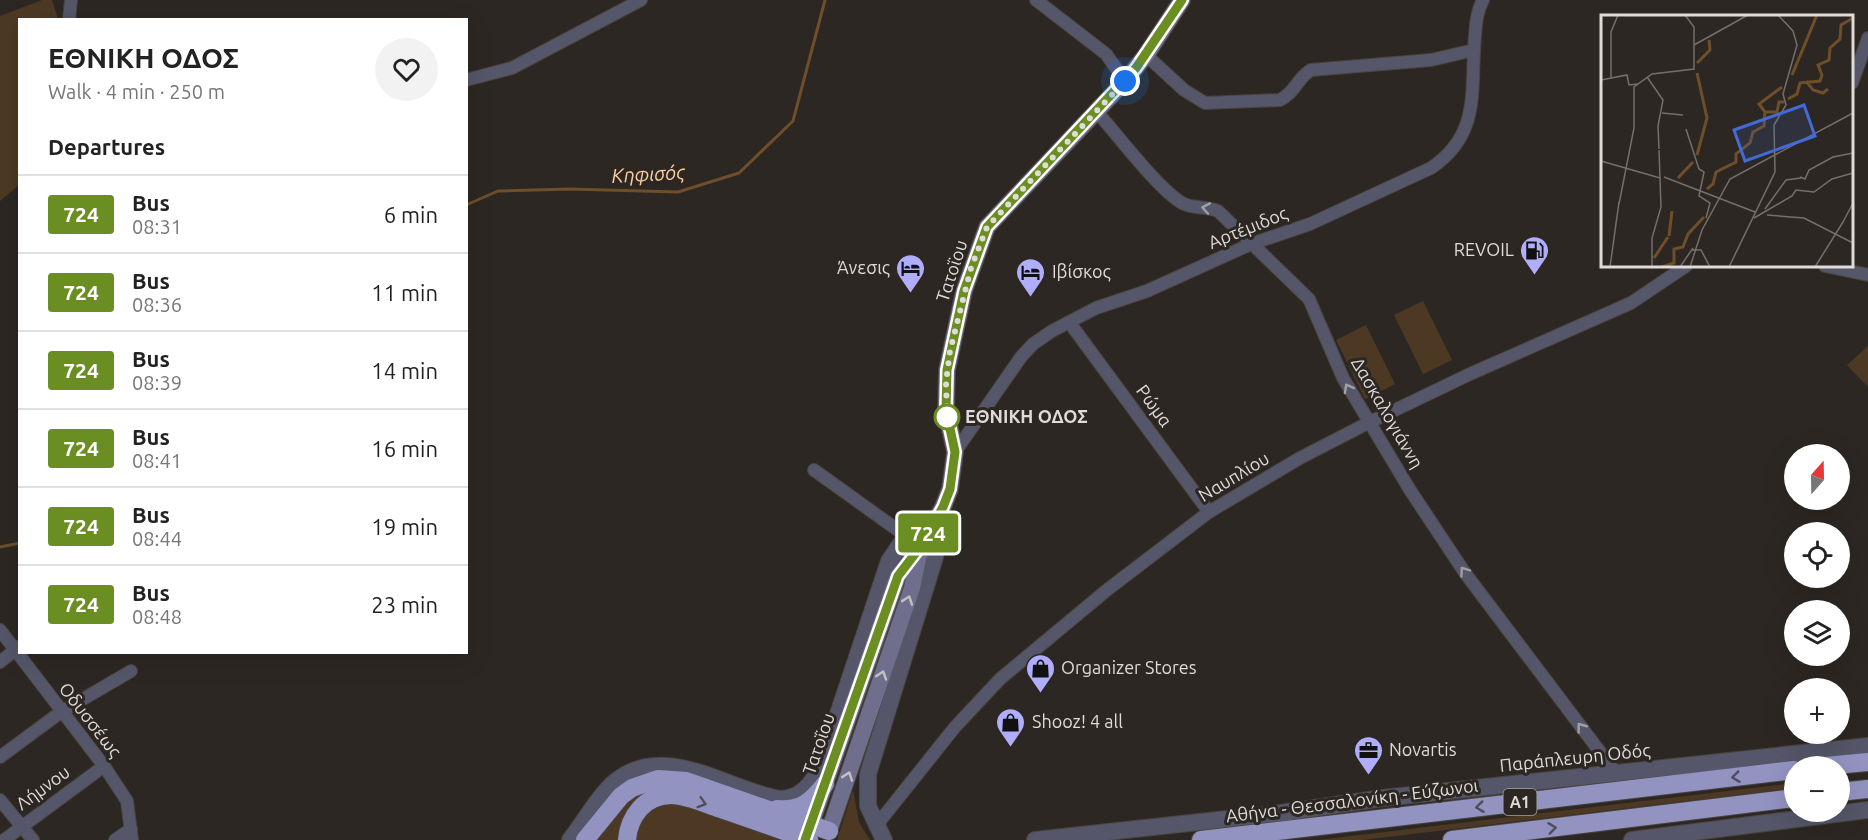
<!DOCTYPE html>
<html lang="en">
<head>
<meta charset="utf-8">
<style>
	body { margin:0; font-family:Ubuntu,sans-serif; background:#f2f2f2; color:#222; height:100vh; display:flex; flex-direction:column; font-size:22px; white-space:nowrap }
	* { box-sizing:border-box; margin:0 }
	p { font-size:20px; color:#767676 }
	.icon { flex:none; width:33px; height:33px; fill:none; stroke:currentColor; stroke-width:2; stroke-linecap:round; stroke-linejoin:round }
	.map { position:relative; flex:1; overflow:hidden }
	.drawer { position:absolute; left:18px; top:18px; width:450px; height:636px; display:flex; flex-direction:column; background:#fff; border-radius:0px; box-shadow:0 6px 24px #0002 }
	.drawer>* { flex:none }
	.badge { padding:0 12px; border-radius:4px; font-size:21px; line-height:39px }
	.needle { width:39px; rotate:20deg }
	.controls { position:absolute; left:1784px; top:444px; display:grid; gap:12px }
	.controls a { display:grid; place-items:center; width:66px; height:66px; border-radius:50%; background:#fff; box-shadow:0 6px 24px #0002; font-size:30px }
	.you { position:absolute; width:30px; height:30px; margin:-15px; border:4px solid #fff; border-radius:50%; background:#1a73e8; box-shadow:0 0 0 9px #1a73e833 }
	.map>.badge { position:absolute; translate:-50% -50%; box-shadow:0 0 0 3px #fff }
	h2 { padding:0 30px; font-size:22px; line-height:54px }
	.round { display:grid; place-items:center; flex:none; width:63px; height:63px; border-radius:32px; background:#f2f2f2 }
	.overview { display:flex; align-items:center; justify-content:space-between; height:102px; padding:0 30px }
	h1 { font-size:28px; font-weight:700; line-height:45px }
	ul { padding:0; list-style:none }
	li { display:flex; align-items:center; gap:18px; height:78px; padding:0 30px; border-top:2px solid #e0e0e0 }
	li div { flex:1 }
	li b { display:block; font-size:22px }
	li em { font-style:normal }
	li .badge { min-width:66px; font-weight:700; text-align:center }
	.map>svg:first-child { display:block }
	.green { fill:#4d3923 }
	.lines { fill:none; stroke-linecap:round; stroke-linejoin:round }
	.stream { stroke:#6f4e2a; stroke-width:3 }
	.minor-casing { stroke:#49443f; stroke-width:14 }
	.tertiary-casing { stroke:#49443f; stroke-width:18 }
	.secondary-casing { stroke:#49443f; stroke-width:18 }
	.motorway-casing { stroke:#49443f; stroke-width:20 }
	.minor { stroke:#555669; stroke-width:12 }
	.tertiary { stroke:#555669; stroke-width:16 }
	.secondary { stroke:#6f6f8d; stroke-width:16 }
	.motorway { stroke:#9393c2; stroke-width:18 }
	.oneway { stroke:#a19fa6 }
	.oneway2 { stroke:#c3c0c5 }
	.oneway3 { stroke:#504d5a }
	.line-casing { stroke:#fff; stroke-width:14 }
	.line { stroke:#6b8e23; stroke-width:9 }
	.walk { stroke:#dfdbd8; stroke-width:6; stroke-dasharray:0 10.8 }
	.stop-dot { fill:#fff; stroke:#6b8e23; stroke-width:3 }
	.labels { text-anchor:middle; stroke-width:6; stroke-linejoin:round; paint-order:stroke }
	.shield { fill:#2c2722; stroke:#a9a5a1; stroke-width:1.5 }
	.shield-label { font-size:16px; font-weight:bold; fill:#dfdbd8 }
	.street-label { font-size:18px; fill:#dfdbd8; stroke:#2c2722 }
	.poi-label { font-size:18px; fill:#dfdbd8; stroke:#2c2722; text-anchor:start }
	.stop-label { font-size:18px; font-weight:bold; fill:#dfdbd8; stroke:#2c2722; text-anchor:start }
	.water-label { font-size:20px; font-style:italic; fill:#fbcea0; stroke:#2c2722 }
	.inset-river { fill:none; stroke:#6f4e2a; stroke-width:3 }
	.inset-road { fill:none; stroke:#746f6b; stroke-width:1.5 }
	.view { fill:#446ad8; fill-opacity:0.15; stroke:#446ad8; stroke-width:3 }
	.inset-edge { fill:none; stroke:#dfdbd8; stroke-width:3 }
</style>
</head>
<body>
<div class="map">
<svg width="1868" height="840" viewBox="0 0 1868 840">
	<rect width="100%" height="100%" fill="#2c2722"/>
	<g class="green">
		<path d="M42,0H52L58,19L20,20L19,185L0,201V16Z"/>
		<path d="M1423,301L1452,360L1423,374L1394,315Z"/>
		<path d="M1366,325L1395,384L1365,399L1336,340Z"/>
		<path d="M1868,346V387L1847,365Z"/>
		<path d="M1794,783V788L1363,840H1318Z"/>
		<path d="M668,788L622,840H594L637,790Z"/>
		<path d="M853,790L859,822L870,840H837Z"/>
		<path d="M675,800L776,837L778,840H635L637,826L654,804Z"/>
	</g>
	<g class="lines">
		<g class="stream">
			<path d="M466,205L498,191L570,189L678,192L739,173L793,121L825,0"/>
			<path d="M0,547L20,543"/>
		</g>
		<defs>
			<g id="minor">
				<path d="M1036,0L1106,54L1125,81"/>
				<path d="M69,20L71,0"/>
				<path d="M1146,55L1184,90L1205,103L1280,100C1295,93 1298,77 1311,70L1431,60L1474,50"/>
				<path d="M466,80L512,68L641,0"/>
				<path d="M1852,83L1868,38"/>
				<path d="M1096,111C1117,134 1158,189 1182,203C1193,209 1206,206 1218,211L1309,299L1343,378L1410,490L1465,573L1616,773"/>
				<path d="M1825,266L1868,275"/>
				<path d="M1069,322L1209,512"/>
				<path d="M955,452L1021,357L1033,344L1052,331L1096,308L1147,291L1251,244L1310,224L1431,168C1482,134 1470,89 1475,36C1476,23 1477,11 1483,0"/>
				<path d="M814,470L906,536"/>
				<path d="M0,630L104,766L127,801L132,840"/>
				<path d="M0,662L20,646"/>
				<path d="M0,757L61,712L131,671"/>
				<path d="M0,800L33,840"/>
				<path d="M876,826L955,727L1000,679L1107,590L1209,512L1300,458L1368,423L1470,374L1631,303L1686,266"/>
				<path d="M4,840L104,766"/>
				<path d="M115,840L131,829"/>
			</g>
			<g id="tertiary">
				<path d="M570,840C585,821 598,796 616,781C666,741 729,791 780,799C804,799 816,779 823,759L889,561L906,536L935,557L868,774V806L884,840"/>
				<path d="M1035,840L1281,813L1383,798L1868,746"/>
				<path d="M1632,840L1868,810"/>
			</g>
			<g id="secondary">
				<path d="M811,824L898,576L921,546L943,507L950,489L955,452L946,410L947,370L964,291L987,227L1125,81L1146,55L1182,0"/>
				<path d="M829,831L912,588L920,549"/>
			</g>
			<g id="motorway">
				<path d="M1825,766L1868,762"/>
				<path d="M1839,792L1868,789"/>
				<path d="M777,809C801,811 812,801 825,784"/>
				<path d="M585,840L621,796L632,788L658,779L686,781L829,831"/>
				<path d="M627,840C629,816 645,795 671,795C687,795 705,804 721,809C750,819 779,829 809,840"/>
				<path d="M1201,840L1794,770"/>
				<path d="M1452,840L1794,798"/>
			</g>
		</defs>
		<use href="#minor" class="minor-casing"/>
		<use href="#tertiary" class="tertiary-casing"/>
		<use href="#secondary" class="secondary-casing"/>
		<use href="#motorway" class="motorway-casing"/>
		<use href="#minor" class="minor"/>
		<use href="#tertiary" class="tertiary"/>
		<use href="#secondary" class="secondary"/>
		<use href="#motorway" class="motorway"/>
	</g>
	<defs><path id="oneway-chevron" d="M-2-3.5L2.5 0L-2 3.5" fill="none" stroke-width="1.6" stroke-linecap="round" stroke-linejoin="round" transform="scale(1.5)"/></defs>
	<g class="oneway">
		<use href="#oneway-chevron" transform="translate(1206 208) rotate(-170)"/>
		<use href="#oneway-chevron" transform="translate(1348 388) rotate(-119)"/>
		<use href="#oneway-chevron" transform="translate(1464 571) rotate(-125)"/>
		<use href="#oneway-chevron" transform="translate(1581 727) rotate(-127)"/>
	</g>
	<g class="oneway2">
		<use href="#oneway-chevron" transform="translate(908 600) rotate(-71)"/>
		<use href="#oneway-chevron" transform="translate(882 675) rotate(-72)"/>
		<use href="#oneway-chevron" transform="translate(848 776) rotate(-71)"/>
	</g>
	<g class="oneway3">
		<use href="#oneway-chevron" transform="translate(1736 777) rotate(173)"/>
		<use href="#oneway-chevron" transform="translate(702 803) rotate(17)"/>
		<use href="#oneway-chevron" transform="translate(1480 807) rotate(173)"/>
		<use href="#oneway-chevron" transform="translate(1552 828) rotate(-7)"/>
	</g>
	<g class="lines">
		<defs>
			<path id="line" d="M805,840L898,576L921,546L943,507L950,489L955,452L946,410L947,370L964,291L987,227L1136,68L1182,0"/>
		</defs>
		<use href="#line" class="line-casing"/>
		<use href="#line" class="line"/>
		<path class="walk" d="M947,417L946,382L950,351L971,268L987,227L1125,81"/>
	</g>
	<defs>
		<symbol id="fuel-pin" viewBox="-11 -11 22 30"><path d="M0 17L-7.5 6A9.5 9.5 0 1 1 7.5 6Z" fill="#b0aefa" stroke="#2c2722"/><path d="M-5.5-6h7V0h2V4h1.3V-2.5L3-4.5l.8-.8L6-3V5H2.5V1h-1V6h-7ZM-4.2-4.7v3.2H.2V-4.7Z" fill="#111"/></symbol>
		<symbol id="hotel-pin" viewBox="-11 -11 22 30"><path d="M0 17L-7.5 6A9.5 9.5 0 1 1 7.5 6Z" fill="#b0aefa" stroke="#2c2722"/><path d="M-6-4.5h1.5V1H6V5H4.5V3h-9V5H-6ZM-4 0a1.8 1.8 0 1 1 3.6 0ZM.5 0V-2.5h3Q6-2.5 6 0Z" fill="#111"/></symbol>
		<symbol id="shop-pin" viewBox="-11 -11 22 30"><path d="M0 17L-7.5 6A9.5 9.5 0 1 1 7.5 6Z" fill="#b0aefa" stroke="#2c2722"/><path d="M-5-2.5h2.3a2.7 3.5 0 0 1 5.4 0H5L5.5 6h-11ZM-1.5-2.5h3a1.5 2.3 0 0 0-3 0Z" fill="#111"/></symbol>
		<symbol id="office-pin" viewBox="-11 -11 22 30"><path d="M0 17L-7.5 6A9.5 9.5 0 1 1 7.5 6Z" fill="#b0aefa" stroke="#2c2722"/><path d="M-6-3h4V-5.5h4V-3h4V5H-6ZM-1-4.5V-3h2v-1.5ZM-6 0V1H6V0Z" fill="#111"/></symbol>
	</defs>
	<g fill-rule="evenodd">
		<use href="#fuel-pin" x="1518" y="234" width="33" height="45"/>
		<use href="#hotel-pin" x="894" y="252" width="33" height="45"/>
		<use href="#hotel-pin" x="1014" y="256" width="33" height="45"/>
		<use href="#shop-pin" x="1024" y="652" width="33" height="45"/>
		<use href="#shop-pin" x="994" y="706" width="33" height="45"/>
		<use href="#office-pin" x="1352" y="734" width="33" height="45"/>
	</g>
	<circle class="stop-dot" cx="947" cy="417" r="12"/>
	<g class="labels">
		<rect class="shield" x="1503.5" y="789" width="33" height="26" rx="4.5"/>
		<g class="shield-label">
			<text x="1520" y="808">Α1</text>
		</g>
		<g class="street-label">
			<text transform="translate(1248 228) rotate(-22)" y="6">Αρτέμιδος</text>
			<text transform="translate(952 271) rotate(-72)" y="6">Τατοΐου</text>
			<text transform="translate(1154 406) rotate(54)" y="6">Ρώμα</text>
			<text transform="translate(1387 413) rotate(60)" y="6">Δασκαλογιάννη</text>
			<text transform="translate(1234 477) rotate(-31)" y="6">Ναυπλίου</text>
			<text transform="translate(90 720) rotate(52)" y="6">Οδυσσέως</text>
			<text transform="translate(819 744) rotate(-71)" y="6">Τατοΐου</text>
			<text transform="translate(1575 758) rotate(-6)" y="6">Παράπλευρη Οδός</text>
			<text transform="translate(43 788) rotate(-36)" y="6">Λήμνου</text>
			<text transform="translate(1352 801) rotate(-7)" y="6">Αθήνα - Θεσσαλονίκη - Εύζωνοι</text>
		</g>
		<g class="poi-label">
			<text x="1514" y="256" text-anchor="end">REVOIL</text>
			<text x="890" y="274" text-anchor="end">Άνεσις</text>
			<text x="1052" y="278">Ιβίσκος</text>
			<text x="1061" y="674">Organizer Stores</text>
			<text x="1032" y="728">Shooz! 4 all</text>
			<text x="1389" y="756">Novartis</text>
		</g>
		<g class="stop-label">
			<text x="965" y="423">ΕΘΝΙΚΗ ΟΔΟΣ</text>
		</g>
		<g class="water-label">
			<text transform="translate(648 174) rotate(-3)" y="7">Κηφισός</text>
		</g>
	</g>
	<g transform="translate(1601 15)">
		<rect width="252" height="252" fill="#2c2722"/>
		<path class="inset-river" d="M96,48L109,35L108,25M96,58L106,103L96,140M191,60L216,0M205,66L212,75L222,78L227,74M187,84L196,79L199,68L219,66L221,60L217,50L228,45L229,33L239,24L240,10L252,3M164,97L158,89L181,72M77,163L92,147M106,174L112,169L115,157L135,147V139L149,128L152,117L163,111L164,97H176L178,87H183M68,221L71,196M53,243L67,222M61,252L73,248V234L82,232L87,219L103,202"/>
		<path class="inset-road" d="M93,30L147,0M46,62L62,85L57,111L58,134M10,63V17L17,0M0,65L26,60L28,70L36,69M61,98L82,100M85,114L98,154L103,157L98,181L109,188L105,203M0,146L59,163M63,162L154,197M199,162L204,164L208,155L232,142L252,138M18,189L33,113V72L51,59L93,54V12L84,0M164,194L185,165L200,163M166,200L203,203L252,228M153,203L191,181L195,175L213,177L231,164L252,158M241,209L252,188M90,235H100L109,252M9,252L18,187M51,252V223L60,192L58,135M79,252L92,233M89,252L101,215L129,164L252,98M128,252L174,157L173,110L185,90L182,79L196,30L192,16L177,0M214,252L242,207"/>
		<path class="view" d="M203,90L214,121L144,146L133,115Z"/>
		<rect width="252" height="252" class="inset-edge"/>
	</g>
</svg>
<div class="controls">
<a><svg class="needle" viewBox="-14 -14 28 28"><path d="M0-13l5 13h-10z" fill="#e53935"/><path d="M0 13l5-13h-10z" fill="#767676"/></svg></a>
<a><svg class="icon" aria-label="locate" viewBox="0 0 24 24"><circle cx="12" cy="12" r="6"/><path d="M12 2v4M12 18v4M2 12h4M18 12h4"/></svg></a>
<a><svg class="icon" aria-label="layers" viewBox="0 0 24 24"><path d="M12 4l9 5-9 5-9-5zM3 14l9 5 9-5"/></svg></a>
<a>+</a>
<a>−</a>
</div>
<div class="you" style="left:1125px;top:81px"></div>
<b class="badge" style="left:928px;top:533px;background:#6b8e23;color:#fff">724</b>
<section class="drawer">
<div class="overview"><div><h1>ΕΘΝΙΚΗ ΟΔΟΣ</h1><p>Walk · 4 min · 250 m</p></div><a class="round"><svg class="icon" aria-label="heart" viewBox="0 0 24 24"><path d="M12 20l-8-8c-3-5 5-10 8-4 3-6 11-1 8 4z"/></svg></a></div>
<h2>Departures</h2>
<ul>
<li><span class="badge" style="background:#6b8e23;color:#fff">724</span><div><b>Bus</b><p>08:31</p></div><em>6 min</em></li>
<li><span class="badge" style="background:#6b8e23;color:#fff">724</span><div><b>Bus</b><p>08:36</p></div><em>11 min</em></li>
<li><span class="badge" style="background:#6b8e23;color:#fff">724</span><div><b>Bus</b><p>08:39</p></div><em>14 min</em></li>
<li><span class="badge" style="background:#6b8e23;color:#fff">724</span><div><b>Bus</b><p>08:41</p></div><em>16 min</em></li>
<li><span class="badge" style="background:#6b8e23;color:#fff">724</span><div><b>Bus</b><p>08:44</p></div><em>19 min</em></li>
<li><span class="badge" style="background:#6b8e23;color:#fff">724</span><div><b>Bus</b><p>08:48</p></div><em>23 min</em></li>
</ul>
</section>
</div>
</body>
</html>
